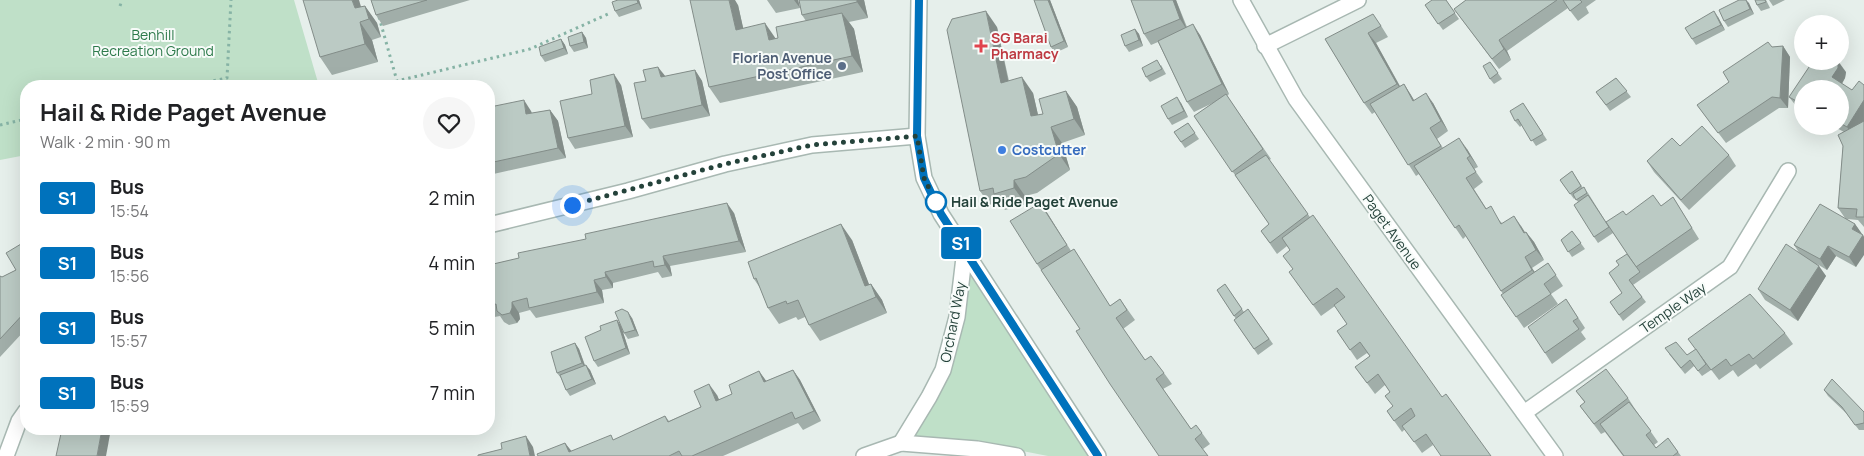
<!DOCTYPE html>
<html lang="en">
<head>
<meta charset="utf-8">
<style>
	body { margin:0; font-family:Manrope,sans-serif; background:#f6f6f6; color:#202124; height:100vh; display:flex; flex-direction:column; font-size:19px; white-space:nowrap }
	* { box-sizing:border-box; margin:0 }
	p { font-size:16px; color:#757577 }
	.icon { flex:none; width:28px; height:28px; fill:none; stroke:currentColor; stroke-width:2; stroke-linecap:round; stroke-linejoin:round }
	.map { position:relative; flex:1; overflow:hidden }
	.panel { position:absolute; left:20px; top:80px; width:475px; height:355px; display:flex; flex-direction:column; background:#fff; border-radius:20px; box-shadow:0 5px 20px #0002 }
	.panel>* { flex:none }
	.badge { padding:0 10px; border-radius:4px; font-size:18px; line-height:32px }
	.fabs { position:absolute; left:1794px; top:15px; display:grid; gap:10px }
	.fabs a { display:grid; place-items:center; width:55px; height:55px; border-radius:50%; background:#fff; box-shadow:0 5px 20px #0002; font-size:25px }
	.you { position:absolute; width:25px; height:25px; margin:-12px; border:4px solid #fff; border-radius:50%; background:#1a73e8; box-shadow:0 0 0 8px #1a73e833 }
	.map>.badge { position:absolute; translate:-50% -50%; box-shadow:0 0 0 2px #fff }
	.round { display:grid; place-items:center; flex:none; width:52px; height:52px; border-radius:26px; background:#f6f6f6 }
	.headline { display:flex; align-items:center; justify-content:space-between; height:85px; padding:0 20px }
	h1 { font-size:24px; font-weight:700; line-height:38px }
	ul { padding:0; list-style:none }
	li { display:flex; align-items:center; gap:15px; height:65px; padding:0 20px }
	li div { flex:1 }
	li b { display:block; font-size:19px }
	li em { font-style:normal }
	li .badge { min-width:55px; font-weight:700; text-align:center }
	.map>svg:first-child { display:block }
	.green { fill:#bfe0c8 }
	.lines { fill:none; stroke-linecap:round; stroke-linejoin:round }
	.minor-casing { stroke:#a8b8b2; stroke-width:18 }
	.path { stroke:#86b3a5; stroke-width:3; stroke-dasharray:2.5 4; stroke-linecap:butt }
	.minor { stroke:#fff; stroke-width:15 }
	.wall { fill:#a1aea9 }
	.shaded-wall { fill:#838d89 }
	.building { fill:#bbcac4; stroke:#838d89 }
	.line-casing { stroke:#fff; stroke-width:11 }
	.line { stroke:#0072bc; stroke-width:8 }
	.walk { stroke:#24423a; stroke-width:5; stroke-dasharray:0 9 }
	.health-dot { fill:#e0444e; stroke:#f7fbf9; stroke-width:2 }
	.service-dot { fill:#5c6f8a; stroke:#f7fbf9; stroke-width:2 }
	.shop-dot { fill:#3f7fe0; stroke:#f7fbf9; stroke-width:2 }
	.stop-dot { fill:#fff; stroke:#0072bc; stroke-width:2.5 }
	.labels { text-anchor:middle; stroke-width:4; stroke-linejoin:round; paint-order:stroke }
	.park-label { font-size:14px; fill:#2d7a4b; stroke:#f7fbf9 }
	.health-label { font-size:14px; font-weight:bold; fill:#be3a42; stroke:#f7fbf9; text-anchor:start }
	.service-label { font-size:14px; font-weight:bold; fill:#4e5e75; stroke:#f7fbf9; text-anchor:end }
	.shop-label { font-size:14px; font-weight:bold; fill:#366cbe; stroke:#f7fbf9; text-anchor:start }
	.stop-label { font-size:14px; font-weight:bold; fill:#24423a; stroke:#f7fbf9; text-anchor:start }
	.street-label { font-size:14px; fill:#24423a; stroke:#f7fbf9 }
</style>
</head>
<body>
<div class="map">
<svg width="1864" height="456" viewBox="0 0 1864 456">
	<rect width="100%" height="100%" fill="#e6efeb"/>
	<g class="green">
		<path d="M0,0H294L319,86H26V155L0,160Z"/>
		<path d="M969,266L1091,456H1048L977,442L911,438L935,400Z"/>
	</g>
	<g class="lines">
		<defs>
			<g id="minor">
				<path d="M919,0L917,136L924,178L941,214L1098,456"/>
				<path d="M1241,0L1296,99L1555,456"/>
				<path d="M1265,46L1358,0"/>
				<path d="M489,225L628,191L725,164L812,145L917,136"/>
				<path d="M1524,413L1730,267L1788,171"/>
				<path d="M901,443L929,397L943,370L957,317L965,249"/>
				<path d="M6,456L19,421L26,411"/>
				<path d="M864,456L901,443L977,449L1017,456"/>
			</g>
		</defs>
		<use href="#minor" class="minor-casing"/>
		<g class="path">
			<path d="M120,6L122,0"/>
			<path d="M379,17L397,81L530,49L608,14"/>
			<path d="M188,86L227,78L231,0"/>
			<path d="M0,125L26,119"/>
		</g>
		<use href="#minor" class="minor"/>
	</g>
	<g class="wall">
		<path d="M371,0H470L383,26L376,15Z"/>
		<path d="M637,0H639L642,9L619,17L615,11Z"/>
		<path d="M767,0H798L800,8L776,13Z"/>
		<path d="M799,0H864L868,18L849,22L854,29L863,72L720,103L709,87L738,5L743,28L776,39L778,38L806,21L802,15Z"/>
		<path d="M1034,0H1050L1068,47L1055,53L1051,47Z"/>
		<path d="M1131,0H1176L1187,27L1200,35L1229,94L1227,96L1271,159L1269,160L1310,217L1433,445L1422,453L1405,429L1402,432L1387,411L1393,406L1385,396L1390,392L1385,385L1375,394L1355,367L1370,356L1367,353L1357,360L1337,331L1347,324L1335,306L1321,316L1296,282L1293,269L1290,250L1287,246L1277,254L1261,231L1269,224L1194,116L1213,103L1194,112L1187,102L1158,42L1151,45L1144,34Z"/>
		<path d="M1446,0L1459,19L1443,30L1425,5Z"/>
		<path d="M1466,0H1596L1586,7L1589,13L1578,21L1568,8L1507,51L1511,60L1499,69L1454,9Z"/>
		<path d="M1739,0H1746L1754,14L1728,27L1724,21Z"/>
		<path d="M1755,0H1766L1770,8L1761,11L1757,5Z"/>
		<path d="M1769,0H1785L1773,6Z"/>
		<path d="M365,6L377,23L381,37L372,40L378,62L332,75L320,57L361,7Z"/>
		<path d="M1718,17L1725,30L1696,45L1692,39Z"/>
		<path d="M1380,24L1388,37L1376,43L1400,86L1404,84L1414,100L1433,103L1448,131L1437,139L1443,148L1467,149L1478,167L1474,169L1483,182L1474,189L1486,208L1502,223L1521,226L1525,232H1526L1534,242L1544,260L1532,268L1535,272L1548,263L1563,286L1551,294L1558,304L1524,328L1501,295L1503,294L1466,236L1463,239L1419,174L1416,176L1375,112L1372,114L1364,103L1325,39Z"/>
		<path d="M997,27L1009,81L1033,93L1038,115L1043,114L1066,91L1077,107L1085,135L1062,143L1070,170L1037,193L1025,196L1026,204L1005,210L1001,204L991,207L980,191Z"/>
		<path d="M1135,29L1139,34L1143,46L1129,52L1125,46Z"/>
		<path d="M582,32L586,38L588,48L574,52L570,46Z"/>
		<path d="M561,39L565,45L568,54L545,62L541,56Z"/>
		<path d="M1783,46L1790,57L1788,108H1779L1726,143L1697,105L1729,82L1772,47Z"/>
		<path d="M1490,62L1502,79L1494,84L1490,79Z"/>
		<path d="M1161,65L1166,74L1150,82L1146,77Z"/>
		<path d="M1819,69L1846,72L1845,78L1842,84L1852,90L1864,85V227L1858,220L1847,219L1855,224L1864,237L1856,267L1836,256L1827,270L1817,264L1826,276L1798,321L1765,300L1758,289L1800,254L1794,245L1845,218L1838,208L1844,132L1833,126H1840V89H1802V110L1797,107L1789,97Z"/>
		<path d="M695,70L702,81L710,116L650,129L642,119L646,81Z"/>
		<path d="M1616,78L1631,97L1610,111L1596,92Z"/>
		<path d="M621,85L633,137L575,149L568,138L592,94Z"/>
		<path d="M1181,103L1188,117L1172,125L1168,119Z"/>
		<path d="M1523,103L1547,140L1536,146L1522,125L1520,127L1515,121Z"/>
		<path d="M550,110L558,121L566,158L489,175V112L531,111L532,113Z"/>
		<path d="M1188,123L1199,139L1185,148L1174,132Z"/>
		<path d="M1680,146L1729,155L1736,166L1689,210L1654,172L1647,161Z"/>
		<path d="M1572,171L1583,188L1588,193L1606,222L1626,215L1661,206L1673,197L1699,239L1633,285L1646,302L1623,321L1610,302L1622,293L1609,273L1639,271L1613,233L1598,243L1594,237L1578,202L1575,198L1574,199L1560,180Z"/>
		<path d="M1040,203L1071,251L1074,249L1081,260L1110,306L1120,299L1135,320L1123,329L1145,360L1164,373L1172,384L1163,389L1191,429L1202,433L1210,444L1203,449L1080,329L1037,264Z"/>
		<path d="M734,213L746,252L670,266L672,276L662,278L658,272L613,283V288L602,290L604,303L536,318L530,310L519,313L520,319L517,323L509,325L504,322L500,316L489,318V265Z"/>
		<path d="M1572,231L1585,249L1572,257L1561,240Z"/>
		<path d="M852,240L869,285L871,284L882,300L887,313L820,341L809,325L805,317L798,320L796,317L779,324L768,308L760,288L754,279Z"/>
		<path d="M26,241V329L0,357V276L2,277L16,270Z"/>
		<path d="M1225,284L1244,312L1248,309L1273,344L1258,355L1234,320L1236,319L1217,290Z"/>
		<path d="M1566,299L1585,328L1581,332L1586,339L1552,364L1545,353Z"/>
		<path d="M632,318L639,336L628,339L624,333Z"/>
		<path d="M617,320L621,326L630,354L598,367L594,361L601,330Z"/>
		<path d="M1785,333L1793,344L1760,369L1756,364L1738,377L1733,370L1719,380L1706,363L1711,370L1702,376L1694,366L1685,374L1669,354L1687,355L1696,349L1688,339Z"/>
		<path d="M575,343L579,349L585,365L590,370L596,384L570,396L566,390L561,378L557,373Z"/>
		<path d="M793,370L800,380L821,421L803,430L798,423L723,456H538L565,443L571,451L614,440L665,416L669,421L701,407L717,395L719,400L732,394L759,371L766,381Z"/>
		<path d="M1824,390L1864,412V430H1859L1846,413L1828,396Z"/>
		<path d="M1576,391L1628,398L1635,409L1658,442L1654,445L1656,448L1668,438L1681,456H1623L1605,432L1601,434L1580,406L1585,403Z"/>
	</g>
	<g class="shaded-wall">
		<path d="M352,0H359L365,20L355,8Z"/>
		<path d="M637,0H639L642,9L638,3Z"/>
		<path d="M729,0H735L738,5L747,45L736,30Z"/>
		<path d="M794,0H798L800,8Z"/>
		<path d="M857,0H864L868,18L857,2Z"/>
		<path d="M1048,0H1050L1068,47L1064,41Z"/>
		<path d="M1173,0H1176L1187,30L1180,19Z"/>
		<path d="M1746,0L1749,3L1754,14L1750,9Z"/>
		<path d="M365,6L377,23L381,37L369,19Z"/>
		<path d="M986,11L997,27L1012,99L1001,83Z"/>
		<path d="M1714,11L1718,17L1725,30L1721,25Z"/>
		<path d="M842,13L854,29L863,72L852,56Z"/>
		<path d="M360,22L372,40L378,62L365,44Z"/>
		<path d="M765,23L776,39L769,40Z"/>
		<path d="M1193,24L1200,35L1229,94L1222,84Z"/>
		<path d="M1135,29L1139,34L1143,46L1139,40Z"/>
		<path d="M582,32L586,38L588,48L584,42Z"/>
		<path d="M1368,33L1376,43L1404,94L1397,84Z"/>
		<path d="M561,39L565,45L568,54L564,48Z"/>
		<path d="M1499,40L1507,51L1511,60L1504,49Z"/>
		<path d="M1783,46L1790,57L1788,108L1780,98Z"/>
		<path d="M1838,61L1846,72L1845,78L1839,88L1832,77Z"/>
		<path d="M658,67L666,77H661Z"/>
		<path d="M695,70L702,81L710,116L702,105Z"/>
		<path d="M614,74L621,85L633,137L625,126Z"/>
		<path d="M1022,77L1033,93L1042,132L1031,116Z"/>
		<path d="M1404,84L1411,95L1420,111L1413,101Z"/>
		<path d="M1066,91L1077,107L1085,135L1074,119Z"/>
		<path d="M1426,93L1433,103L1448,131L1441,121Z"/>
		<path d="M1177,97L1181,103L1188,117L1184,111Z"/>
		<path d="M524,100L531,111L534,125L526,114Z"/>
		<path d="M1864,100V122L1854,138L1847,127Z"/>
		<path d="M550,110L558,121L566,158L558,148Z"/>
		<path d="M1051,127L1062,143L1070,170L1059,154Z"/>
		<path d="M1459,138L1467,149L1478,167L1470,156Z"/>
		<path d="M1014,180L1025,196L1026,204L1014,188Z"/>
		<path d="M727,203L734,213L746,252L739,241Z"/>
		<path d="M1040,203L1048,214L1074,256L1067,245Z"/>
		<path d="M1514,216L1521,226L1531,243L1524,233Z"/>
		<path d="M841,224L852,240L874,297L865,286Z"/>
		<path d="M1855,224L1862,234L1852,229Z"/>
		<path d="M1526,232L1534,242L1544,260L1536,250Z"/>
		<path d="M1863,235L1864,237V255L1856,267L1849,257Z"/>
		<path d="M1828,246L1836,256L1827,270L1820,259Z"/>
		<path d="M663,256L670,266L672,276L665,265Z"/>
		<path d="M1525,257L1532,268L1539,280L1532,270Z"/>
		<path d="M1819,266L1826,276L1798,321L1790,310Z"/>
		<path d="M605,272L613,283V288L606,277Z"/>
		<path d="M594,280L602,290L604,303L597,292Z"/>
		<path d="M871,284L882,300L887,313L876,297Z"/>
		<path d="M512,302L519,313L520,319L517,323L510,313Z"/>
		<path d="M628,312L632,318L639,336L635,330Z"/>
		<path d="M617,320L621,326L630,354L626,348Z"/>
		<path d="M575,343L579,349L586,369L582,363Z"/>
		<path d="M586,365L590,370L596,384L592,379Z"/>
		<path d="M793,370L800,380L821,421L814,411Z"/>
		<path d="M759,371L767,382H764Z"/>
		<path d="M709,384L717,395L724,411L716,401Z"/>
		<path d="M102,429H111L106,456H97Z"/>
		<path d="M526,436L533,447L535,456H530Z"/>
		<path d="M565,443L573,453L569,452Z"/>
	</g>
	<g class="building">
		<path d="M303,0H352L355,8L365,6L369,19L360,22L365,44L320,57Z"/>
		<path d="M371,0H427L376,15Z"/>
		<path d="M618,0H637L638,3L615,11L612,2Z"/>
		<path d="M690,0H729L736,30L765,23L769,40L778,38L776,27L842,13L852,56L709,87Z"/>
		<path d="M799,0H857V2L802,15Z"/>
		<path d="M1034,0H1048L1064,41L1051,47Z"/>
		<path d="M1131,0H1173L1180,19L1144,34Z"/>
		<path d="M1432,0H1446L1455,13L1438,24L1425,5Z"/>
		<path d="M1466,0H1557L1499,40L1504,49L1492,59L1454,9Z"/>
		<path d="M1563,0H1580L1582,2L1570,11Z"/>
		<path d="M1739,0H1746L1750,9L1724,21L1719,10Z"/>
		<path d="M1755,0H1765L1766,2L1757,5Z"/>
		<path d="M986,11L1001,83L1022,77L1031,116L1043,114L1039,99L1066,91L1074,119L1051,127L1059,154L1026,177L1014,180V188L994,194L993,188L980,191L947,30L952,19Z"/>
		<path d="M1714,11L1721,25L1692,39L1685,28Z"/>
		<path d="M1373,14L1381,26L1368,33L1397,84L1364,103L1325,39Z"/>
		<path d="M1193,24L1222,84L1187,102L1158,41Z"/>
		<path d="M1135,29L1139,40L1125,46L1121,35Z"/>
		<path d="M582,32L584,42L570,46L568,37Z"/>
		<path d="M561,39L564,48L541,56L539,47Z"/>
		<path d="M1768,42L1772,47L1783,46L1780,98L1772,97L1718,133L1697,105L1729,82L1723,72Z"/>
		<path d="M1157,60L1162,69L1146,77L1142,68Z"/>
		<path d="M1824,61H1838V68L1832,77L1852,90L1859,81L1864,85V100L1847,127L1840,123V89H1802V104L1789,97L1811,64L1819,69Z"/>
		<path d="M1490,62L1498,73L1490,79L1483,66Z"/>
		<path d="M658,67L661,77L695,70L702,105L642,119L634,83L646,81L643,70Z"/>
		<path d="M614,74L625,126L568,138L560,101L592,94L590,80Z"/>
		<path d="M1616,78L1627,91L1606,105L1596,92Z"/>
		<path d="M1404,84L1413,101L1426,93L1441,121L1430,128L1441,146L1408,165L1370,104Z"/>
		<path d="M1226,94L1263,149L1232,172L1194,116Z"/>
		<path d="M1177,97L1184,111L1168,119L1161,106Z"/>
		<path d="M524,100L526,114L550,110L558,148L489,163V112H491L490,107Z"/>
		<path d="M1523,103L1543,134L1531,141L1518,119L1515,121L1510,111Z"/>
		<path d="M1864,121V217H1856L1857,209L1838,208L1843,146L1838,135Z"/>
		<path d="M1188,123L1195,133L1181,142L1174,132Z"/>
		<path d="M1702,126L1729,155L1681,200L1647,161L1672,138L1680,146Z"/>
		<path d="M1459,138L1470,156L1467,158L1476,172L1466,178L1486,209L1491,206L1501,224L1514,216L1524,233L1526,232L1536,250L1525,257L1532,270L1501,291L1459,225L1455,228L1414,166Z"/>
		<path d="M1266,155L1308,214L1270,243L1261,231L1269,224L1235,175Z"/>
		<path d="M1572,171L1581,186L1570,194L1560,180Z"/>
		<path d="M1584,187L1587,193L1576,200L1573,194Z"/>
		<path d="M1588,195L1609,227L1594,237L1574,205Z"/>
		<path d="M1653,195L1661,206L1673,197L1692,228L1636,267L1606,222L1623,211L1626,215Z"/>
		<path d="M727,203L739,241L663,256L665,265L654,267L653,261L605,272L606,277L594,280L597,292L529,308L527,298L512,302V308L510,313L502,315L497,311L496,304L489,306V265L519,258L518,253L586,239L585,234Z"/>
		<path d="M1040,203L1067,245L1037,264L1010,221Z"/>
		<path d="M1820,204L1855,224L1852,229L1863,235L1849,257L1828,246L1820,259L1794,245Z"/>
		<path d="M1313,215L1442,397L1446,394L1491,456H1441L1426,434L1414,442L1402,426L1415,416L1411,408L1394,421L1387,411L1393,406L1385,396L1390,392L1378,374L1367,383L1355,367L1370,356L1360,342L1350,350L1337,331L1347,324L1334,305L1345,297L1337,288L1313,305L1289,272L1293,269L1283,256L1290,250L1282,238Z"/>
		<path d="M841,224L865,286L871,284L876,297L809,325L798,300L787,304L786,301L768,308L756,278L754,279L748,262Z"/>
		<path d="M1572,231L1581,243L1568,252L1561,240Z"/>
		<path d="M26,241V311L0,339V276L2,277L16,270L6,253Z"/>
		<path d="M1786,244L1819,266L1790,310L1758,289Z"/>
		<path d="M1074,249L1110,306L1120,299L1127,310L1116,318L1145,360L1151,356L1164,373L1156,379L1191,429L1196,425L1202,433L1195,439L1208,456H1159L1110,384L1076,331L1080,329L1041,270Z"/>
		<path d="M1627,254L1640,272L1629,280L1642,297L1619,315L1610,302L1622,293L1609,273L1619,265L1616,261Z"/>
		<path d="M1548,263L1556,275L1544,284L1551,294L1516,317L1501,295Z"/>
		<path d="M1225,284L1242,309L1234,316L1217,290Z"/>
		<path d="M1750,294L1785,333L1753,359L1749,354L1731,366L1726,359L1711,370L1688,339Z"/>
		<path d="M1566,299L1578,318L1573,321L1579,329L1545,353L1528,327Z"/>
		<path d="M622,309L628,312L635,330L624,333L615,312Z"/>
		<path d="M1248,309L1269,339L1254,349L1234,320Z"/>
		<path d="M617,320L626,348L594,361L585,337L601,330L600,326Z"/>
		<path d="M1676,342L1687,355L1696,349L1706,364L1698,371L1690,360L1681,368L1665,348Z"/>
		<path d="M575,343L582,363L557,373L551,352Z"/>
		<path d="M586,365L592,379L566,390L560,375Z"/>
		<path d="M1606,369L1628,398L1594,424L1580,406L1585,402L1576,391Z"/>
		<path d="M793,370L814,411L795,419L792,412L692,456H682L679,451L669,456H538L537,454L565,443L569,452L611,435L613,440L665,416L668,422L701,407L694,391L709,384L716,401L732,394L729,385L759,371L764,382Z"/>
		<path d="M1832,379L1864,412V423L1855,425L1842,407L1824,390Z"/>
		<path d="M1629,402L1651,431L1646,435L1656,448L1668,438L1678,452L1673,456H1624L1600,424Z"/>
		<path d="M62,429H102L97,456H56Z"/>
		<path d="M526,436L530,456H478V455L502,449L501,443Z"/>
	</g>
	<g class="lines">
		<defs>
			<path id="line" d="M919,0L917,136L924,178L941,214L1098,456"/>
		</defs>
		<use href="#line" class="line-casing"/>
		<use href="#line" class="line"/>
		<path class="walk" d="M572,205L725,164L812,145L917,136L924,178L936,202"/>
	</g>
	<path class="health-dot" d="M978.5 38.5h5v5h5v5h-5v5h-5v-5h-5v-5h5z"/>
	<circle class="service-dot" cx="842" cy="66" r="5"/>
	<circle class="shop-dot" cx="1002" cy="150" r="5"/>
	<circle class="stop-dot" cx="936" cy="202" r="10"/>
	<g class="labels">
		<g class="park-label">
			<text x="153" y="40">Benhill<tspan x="153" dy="16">Recreation Ground</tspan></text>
		</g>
		<g class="health-label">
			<text x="991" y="43">SG Barai<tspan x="991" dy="16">Pharmacy</tspan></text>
		</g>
		<g class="service-label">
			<text x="832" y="63">Florian Avenue<tspan x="832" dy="16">Post Office</tspan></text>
		</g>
		<g class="shop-label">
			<text x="1012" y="155">Costcutter</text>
		</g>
		<g class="stop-label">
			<text x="951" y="207">Hail &amp; Ride Paget Avenue</text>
		</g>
		<g class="street-label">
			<text transform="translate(1392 232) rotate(54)" y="5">Paget Avenue</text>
			<text transform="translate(1673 308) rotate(-35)" y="5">Temple Way</text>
			<text transform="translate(953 322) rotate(-79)" y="5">Orchard Way</text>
		</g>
	</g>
</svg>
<div class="fabs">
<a>+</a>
<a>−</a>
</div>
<div class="you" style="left:572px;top:205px"></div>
<b class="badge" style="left:961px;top:243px;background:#0072bc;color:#fff">S1</b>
<section class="panel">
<div class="headline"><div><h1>Hail &amp; Ride Paget Avenue</h1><p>Walk · 2 min · 90 m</p></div><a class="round"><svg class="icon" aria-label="heart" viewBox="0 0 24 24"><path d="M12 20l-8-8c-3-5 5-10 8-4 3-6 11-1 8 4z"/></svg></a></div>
<ul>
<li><span class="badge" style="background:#0072bc;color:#fff">S1</span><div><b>Bus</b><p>15:54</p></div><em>2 min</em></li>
<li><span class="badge" style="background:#0072bc;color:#fff">S1</span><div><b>Bus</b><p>15:56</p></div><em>4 min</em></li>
<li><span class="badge" style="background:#0072bc;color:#fff">S1</span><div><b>Bus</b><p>15:57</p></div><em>5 min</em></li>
<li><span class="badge" style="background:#0072bc;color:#fff">S1</span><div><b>Bus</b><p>15:59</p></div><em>7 min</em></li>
</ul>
</section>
</div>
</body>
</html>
